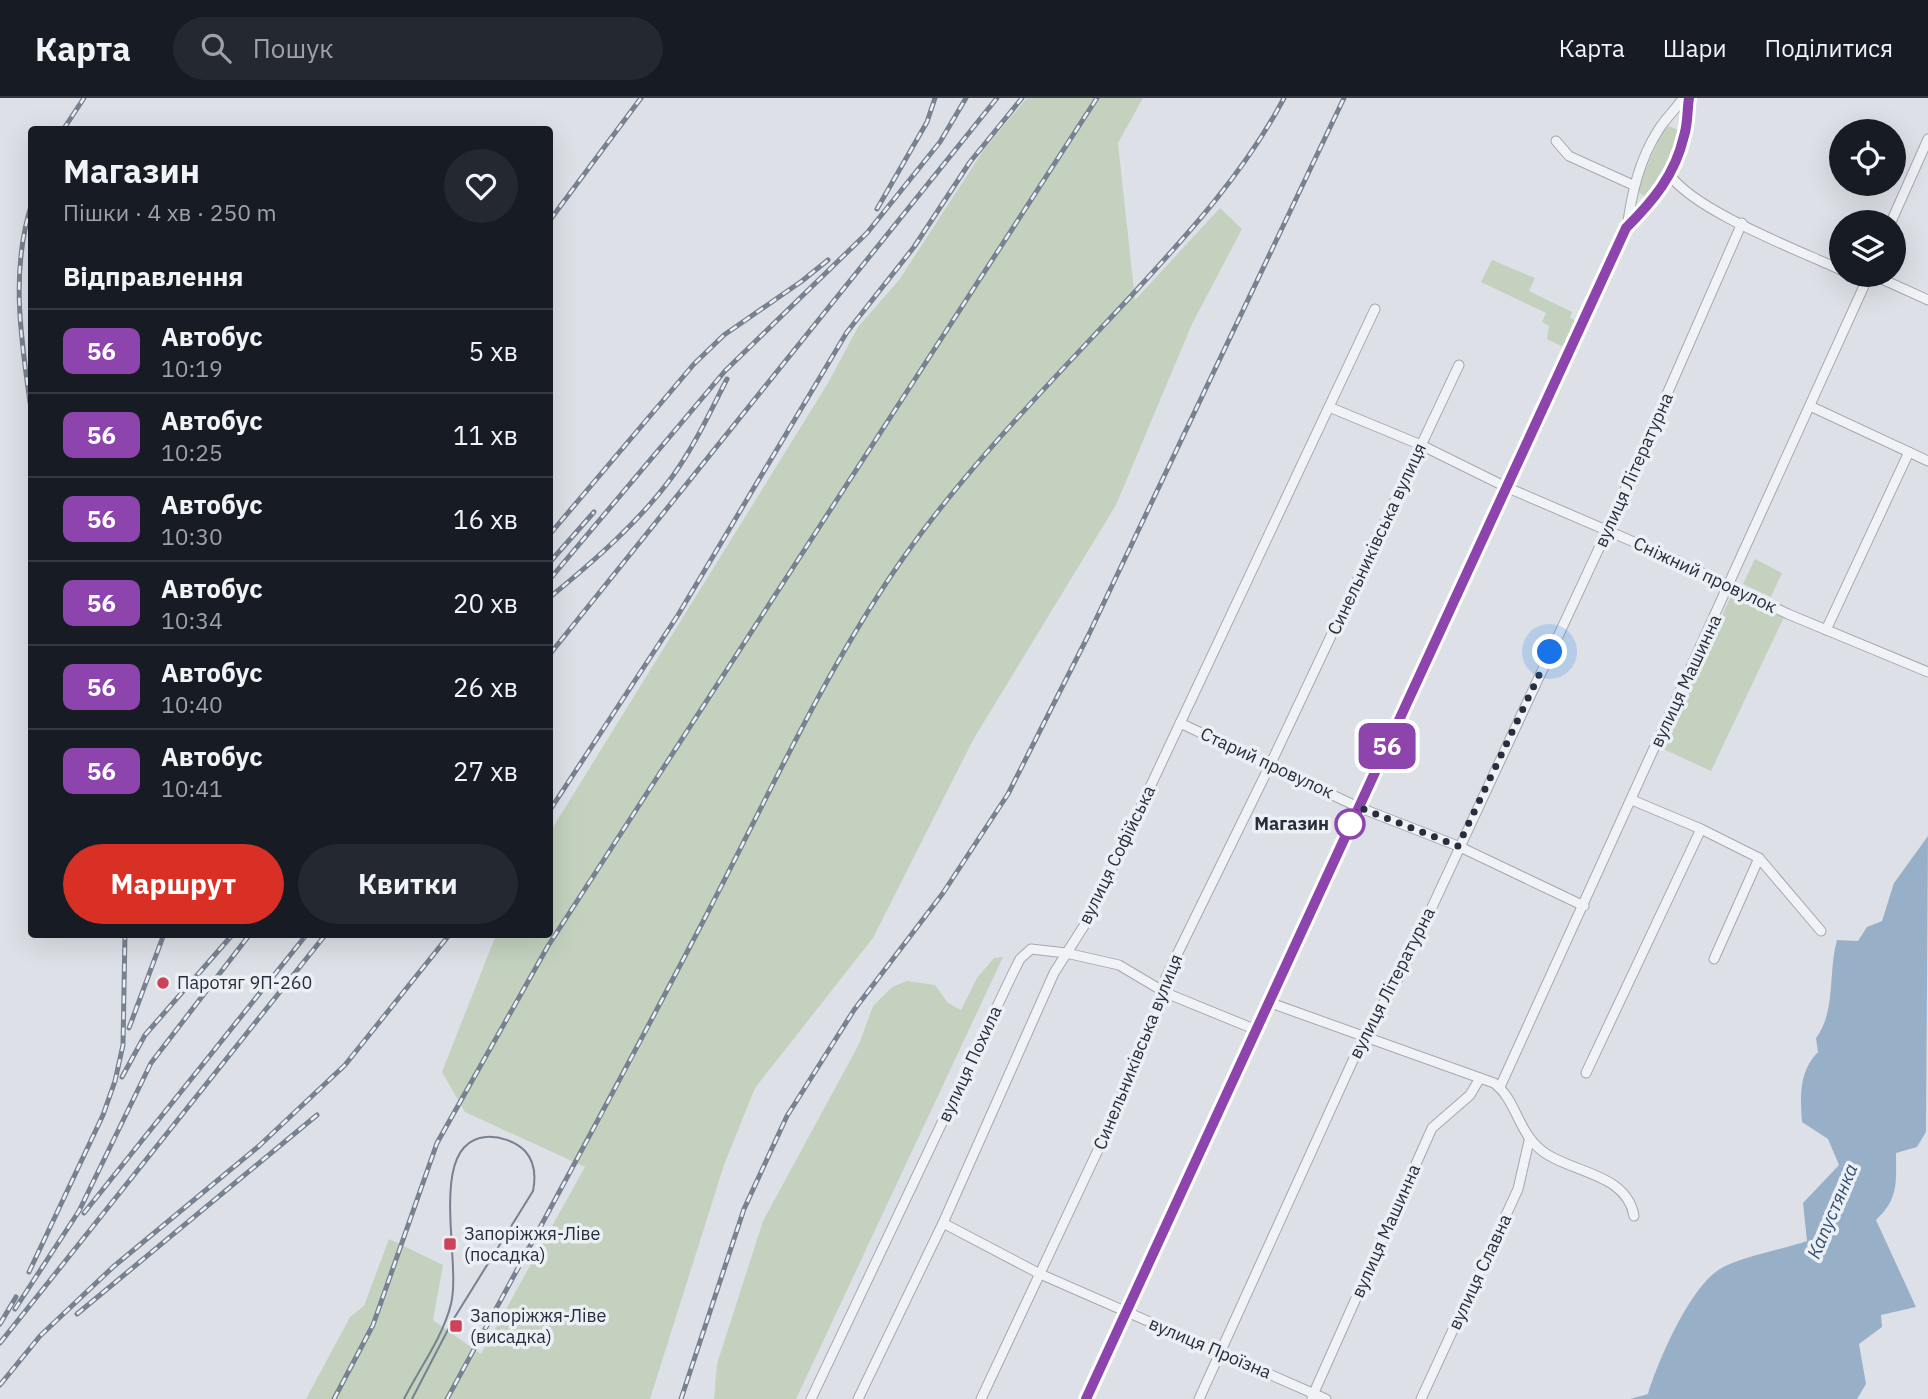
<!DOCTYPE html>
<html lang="uk">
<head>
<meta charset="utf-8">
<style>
	body { margin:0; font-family:"IBM Plex Sans",sans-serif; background:#242831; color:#f1f3f6; height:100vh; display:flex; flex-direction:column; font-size:26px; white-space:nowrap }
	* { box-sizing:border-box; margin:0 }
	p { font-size:23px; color:#9ea1a6 }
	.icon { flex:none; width:38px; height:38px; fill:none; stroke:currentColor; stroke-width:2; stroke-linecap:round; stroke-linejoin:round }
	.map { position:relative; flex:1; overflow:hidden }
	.side { position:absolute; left:28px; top:28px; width:525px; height:812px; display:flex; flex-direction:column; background:#171b24; border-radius:7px; box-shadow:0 7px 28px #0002 }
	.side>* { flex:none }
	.badge { padding:0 14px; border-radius:10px; font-size:24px; line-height:46px }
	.fabs { position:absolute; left:1829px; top:21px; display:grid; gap:14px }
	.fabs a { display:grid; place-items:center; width:77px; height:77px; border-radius:50%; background:#171b24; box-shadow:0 7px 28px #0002; font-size:35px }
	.you { position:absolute; width:35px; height:35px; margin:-18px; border:5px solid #fff; border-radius:50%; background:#1a73e8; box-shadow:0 0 0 10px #1a73e833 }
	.map>.badge { position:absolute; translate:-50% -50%; box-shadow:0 0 0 4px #fff }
	h2 { padding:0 35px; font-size:26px; line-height:63px }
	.round { display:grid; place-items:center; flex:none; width:74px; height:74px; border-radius:37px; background:#242831 }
	.overview { display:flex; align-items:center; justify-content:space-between; height:119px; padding:0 35px }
	h1 { font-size:33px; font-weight:800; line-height:52px }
	.button { display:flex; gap:14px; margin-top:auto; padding:14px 35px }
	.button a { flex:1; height:80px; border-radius:42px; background:#d93025; color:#fff; font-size:28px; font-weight:800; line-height:80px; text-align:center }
	.button a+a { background:#242831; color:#f1f3f6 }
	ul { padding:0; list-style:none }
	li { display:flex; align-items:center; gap:21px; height:84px; padding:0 35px; border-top:2px solid #363941 }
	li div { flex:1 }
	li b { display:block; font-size:26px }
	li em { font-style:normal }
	li .badge { min-width:77px; font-weight:700; text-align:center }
	header { display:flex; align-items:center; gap:42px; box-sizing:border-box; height:98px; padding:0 35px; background:#171b24; border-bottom:2px solid #363941 }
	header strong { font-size:33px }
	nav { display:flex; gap:38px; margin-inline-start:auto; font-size:24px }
	.search { width:490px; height:63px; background:#242831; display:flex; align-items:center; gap:18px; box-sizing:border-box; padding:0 24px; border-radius:38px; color:#9ea1a6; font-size:26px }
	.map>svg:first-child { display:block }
	.green { fill:#c3d1be }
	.water { fill:#98b0c7 }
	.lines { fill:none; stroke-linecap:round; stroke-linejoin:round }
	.minor-casing { stroke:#a3a8b1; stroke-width:11 }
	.minor { stroke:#f0f2f5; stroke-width:9 }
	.tram { stroke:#778190; stroke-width:2 }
	.rail-casing { stroke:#778190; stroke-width:5 }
	.rail { stroke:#ecf0f5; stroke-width:2.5; stroke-dasharray:8; stroke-linecap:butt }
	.line-casing { stroke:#fff; stroke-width:16 }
	.line { stroke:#8e44ad; stroke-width:10 }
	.walk { stroke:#272f3d; stroke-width:7; stroke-dasharray:0 12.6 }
	.stop-dot { fill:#fff; stroke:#8e44ad; stroke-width:3.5 }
	.poi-dot { fill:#cd4159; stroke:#ecf0f5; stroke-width:2.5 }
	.labels { text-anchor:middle; stroke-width:7; stroke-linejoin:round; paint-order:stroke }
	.street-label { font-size:18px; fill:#272f3d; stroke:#ecf0f5 }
	.stop-label { font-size:18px; font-weight:bold; fill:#272f3d; stroke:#ecf0f5; text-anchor:end }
	.poi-label { font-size:18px; fill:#272f3d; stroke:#ecf0f5; text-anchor:start }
	.water-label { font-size:19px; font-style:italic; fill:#314f71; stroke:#ecf0f5 }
</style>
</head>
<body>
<header>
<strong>Карта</strong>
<div class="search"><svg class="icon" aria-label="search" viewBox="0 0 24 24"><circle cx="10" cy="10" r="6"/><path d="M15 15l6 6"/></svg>Пошук</div>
<nav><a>Карта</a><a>Шари</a><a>Поділитися</a></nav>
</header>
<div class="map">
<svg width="1928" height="1301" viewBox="0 0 1928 1301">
	<rect width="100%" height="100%" fill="#dde1e7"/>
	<g class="green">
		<path d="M1027,0H1143L1118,45L1135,202L1220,110L1242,131L1192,226L1116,407L973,642L873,840L755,990L724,1067L650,1301H306L350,1219L364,1208L389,1141L443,1167L433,1222L481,1256L585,1069L465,1014L442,974L496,837L550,836V734L828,285L858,229L899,182L985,50Z"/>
		<path d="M1668,28L1679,32L1680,41L1655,95L1644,98L1639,94V86L1663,32Z"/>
		<path d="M1492,162L1535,180L1529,193L1572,214L1570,220L1576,223L1563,249L1547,241L1549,228L1542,224L1546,215L1481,184Z"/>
		<path d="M1755,461L1782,475L1771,499L1743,486Z"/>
		<path d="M1732,496L1784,519L1711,673L1661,650Z"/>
		<path d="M1003,859L796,1301H714L717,1266L763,1123L859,946L873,908L892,889L907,883L935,887L948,905L961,912L977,880L994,860Z"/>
	</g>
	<path class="water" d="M1928,738L1926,1034L1917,1049L1896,1055C1896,1084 1899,1101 1876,1122L1916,1209L1881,1217L1882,1229L1859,1246L1866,1286L1857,1301H1630L1648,1296C1658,1263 1690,1189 1720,1171C1739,1159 1784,1151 1807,1143L1803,1105L1839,1067L1828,1041L1802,1024C1800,998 1799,973 1818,954L1816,940C1836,914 1828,873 1837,842L1858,843L1867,829L1882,823L1894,785Z"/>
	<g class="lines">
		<defs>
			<g id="minor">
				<path d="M1556,43L1569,58L1633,87"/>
				<path d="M1670,77C1695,113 1798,152 1841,172"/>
				<path d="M1891,124L1928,41"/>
				<path d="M1628,129C1654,102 1675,76 1685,38C1688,26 1687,12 1689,0"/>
				<path d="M1851,177L1866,184"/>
				<path d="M1873,177L1928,202"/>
				<path d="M1810,308L1928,363"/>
				<path d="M1329,309L1421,347L1506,389L1671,460L1788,516L1928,574"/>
				<path d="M1826,532L1909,354"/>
				<path d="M1180,625L1358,709L1458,748L1584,808"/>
				<path d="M1632,702L1701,731L1759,760L1821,833"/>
				<path d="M1714,861L1759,760"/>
				<path d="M1268,904L1494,985C1518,1003 1517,1036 1545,1055C1574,1075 1627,1076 1634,1118"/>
				<path d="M1586,975L1701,731"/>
				<path d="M1500,989L1869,177"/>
				<path d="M943,1125L1040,1176L1326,1301"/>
				<path d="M1312,1299L1432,1030L1470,997L1480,980"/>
				<path d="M811,1301L1012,877L1020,861L1031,851L1066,855L1119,867L1166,895L1254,931"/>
				<path d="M858,1301L943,1125L1054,875L1087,823L1375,211"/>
				<path d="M981,1301L1106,1035L1166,895V879L1271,665L1459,267"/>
				<path d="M1086,1301L1627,130C1632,94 1639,62 1659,31C1666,20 1676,11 1683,0"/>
				<path d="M1199,1301L1364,938L1400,878L1607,433L1742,125"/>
				<path d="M1421,1301L1518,1091L1529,1043"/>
			</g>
		</defs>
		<use href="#minor" class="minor-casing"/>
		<use href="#minor" class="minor"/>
		<path class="tram" d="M404,1301C419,1271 443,1239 451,1206C462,1163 426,1044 486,1039C499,1038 515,1043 525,1053C535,1064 536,1078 533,1093L453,1222L412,1301"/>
		<defs>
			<g id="rail">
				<path d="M63,32L84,0"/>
				<path d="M32,105C9,175 22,247 32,318"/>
				<path d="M877,111L927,24L935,0"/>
				<path d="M550,122L641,0"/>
				<path d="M550,436L694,266L724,237L802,183L828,162"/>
				<path d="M550,464L594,414"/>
				<path d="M550,481L725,273L867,135L940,44L966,0"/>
				<path d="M550,499C593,464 639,424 672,379C694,349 710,314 727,281"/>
				<path d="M550,556L997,0"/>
				<path d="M550,712L678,517L847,234L914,149L970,64L1022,0"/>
				<path d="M129,930L164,836"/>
				<path d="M122,979L145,937L233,836"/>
				<path d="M84,1115L307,836"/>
				<path d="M29,1174L103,1017L115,983L123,947L125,836"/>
				<path d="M15,1211L79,1113L151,965L250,836"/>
				<path d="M77,1216L317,1017"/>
				<path d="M0,1226L16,1199"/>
				<path d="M0,1245L326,836"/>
				<path d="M0,1287L40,1238L113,1169L259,1048L345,967L450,836"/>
				<path d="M334,1301L373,1227L437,1045L548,848L1097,0"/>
				<path d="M447,1301C535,1139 624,976 709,812C771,693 828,566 906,456C972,363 1054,281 1132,197C1188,136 1245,74 1284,0"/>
				<path d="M681,1301L744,1111L787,1018L854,912L943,795L1008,696L1089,536L1344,0"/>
			</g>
		</defs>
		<use href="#rail" class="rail-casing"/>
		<use href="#rail" class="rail"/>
	</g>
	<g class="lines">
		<defs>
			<path id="line" d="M1086,1301L1626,130C1653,103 1675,77 1684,38C1688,26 1687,13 1689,0"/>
		</defs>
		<use href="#line" class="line-casing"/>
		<use href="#line" class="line"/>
		<path class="walk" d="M1350,726L1358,709L1458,748L1550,554"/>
	</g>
	<circle class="stop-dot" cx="1350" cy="726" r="14"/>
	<g class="poi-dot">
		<circle cx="163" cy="885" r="7"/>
		<rect x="443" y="1139" width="14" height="14" rx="3.5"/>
		<rect x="449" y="1221" width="14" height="14" rx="3.5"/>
	</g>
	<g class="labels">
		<g class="street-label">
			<text transform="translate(1634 372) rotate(-66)" y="6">вулиця Літературна</text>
			<text transform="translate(1377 441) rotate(-65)" y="6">Синельниківська вулиця</text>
			<text transform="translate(1705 477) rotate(25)" y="6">Сніжний провулок</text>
			<text transform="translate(1686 583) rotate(-65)" y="6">вулиця Машинна</text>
			<text transform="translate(1267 665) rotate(25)" y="6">Старий провулок</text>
			<text transform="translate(1117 757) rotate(-64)" y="6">вулиця Софійська</text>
			<text transform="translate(1392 885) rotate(-63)" y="6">вулиця Літературна</text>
			<text transform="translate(1138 954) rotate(-68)" y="6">Синельниківська вулиця</text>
			<text transform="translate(970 966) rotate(-65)" y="6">вулиця Похила</text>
			<text transform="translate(1386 1133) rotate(-66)" y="6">вулиця Машинна</text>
			<text transform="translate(1480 1174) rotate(-65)" y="6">вулиця Славна</text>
			<text transform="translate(1210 1250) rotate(23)" y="6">вулиця Проїзна</text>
		</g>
		<g class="stop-label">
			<text x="1329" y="732">Магазин</text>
		</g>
		<g class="poi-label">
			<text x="177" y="891">Паротяг 9П-260</text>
			<text x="464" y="1142">Запоріжжя-Ліве<tspan x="464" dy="21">(посадка)</tspan></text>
			<text x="470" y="1224">Запоріжжя-Ліве<tspan x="470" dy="21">(висадка)</tspan></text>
		</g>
		<g class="water-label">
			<text transform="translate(1832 1113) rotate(-67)" y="7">Капустянка</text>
		</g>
	</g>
</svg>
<div class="fabs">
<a><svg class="icon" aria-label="locate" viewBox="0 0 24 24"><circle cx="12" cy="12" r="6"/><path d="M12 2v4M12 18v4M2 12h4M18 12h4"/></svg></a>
<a><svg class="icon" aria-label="layers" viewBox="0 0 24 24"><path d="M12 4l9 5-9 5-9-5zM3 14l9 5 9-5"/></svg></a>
</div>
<div class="you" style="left:1550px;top:554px"></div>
<b class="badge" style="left:1387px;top:648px;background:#8e44ad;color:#fff">56</b>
<section class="side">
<div class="overview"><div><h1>Магазин</h1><p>Пішки · 4 хв · 250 m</p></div><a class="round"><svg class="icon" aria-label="heart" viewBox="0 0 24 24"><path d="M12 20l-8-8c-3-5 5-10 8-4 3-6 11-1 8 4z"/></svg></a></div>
<h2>Відправлення</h2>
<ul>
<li><span class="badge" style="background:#8e44ad;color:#fff">56</span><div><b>Автобус</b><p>10:19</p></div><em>5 хв</em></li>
<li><span class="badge" style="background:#8e44ad;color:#fff">56</span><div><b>Автобус</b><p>10:25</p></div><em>11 хв</em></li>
<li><span class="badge" style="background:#8e44ad;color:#fff">56</span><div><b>Автобус</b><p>10:30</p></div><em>16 хв</em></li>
<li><span class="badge" style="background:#8e44ad;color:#fff">56</span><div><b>Автобус</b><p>10:34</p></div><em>20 хв</em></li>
<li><span class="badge" style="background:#8e44ad;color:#fff">56</span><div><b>Автобус</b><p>10:40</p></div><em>26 хв</em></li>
<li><span class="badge" style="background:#8e44ad;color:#fff">56</span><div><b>Автобус</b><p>10:41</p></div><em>27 хв</em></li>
</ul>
<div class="button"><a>Маршрут</a><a>Квитки</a></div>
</section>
</div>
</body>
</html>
